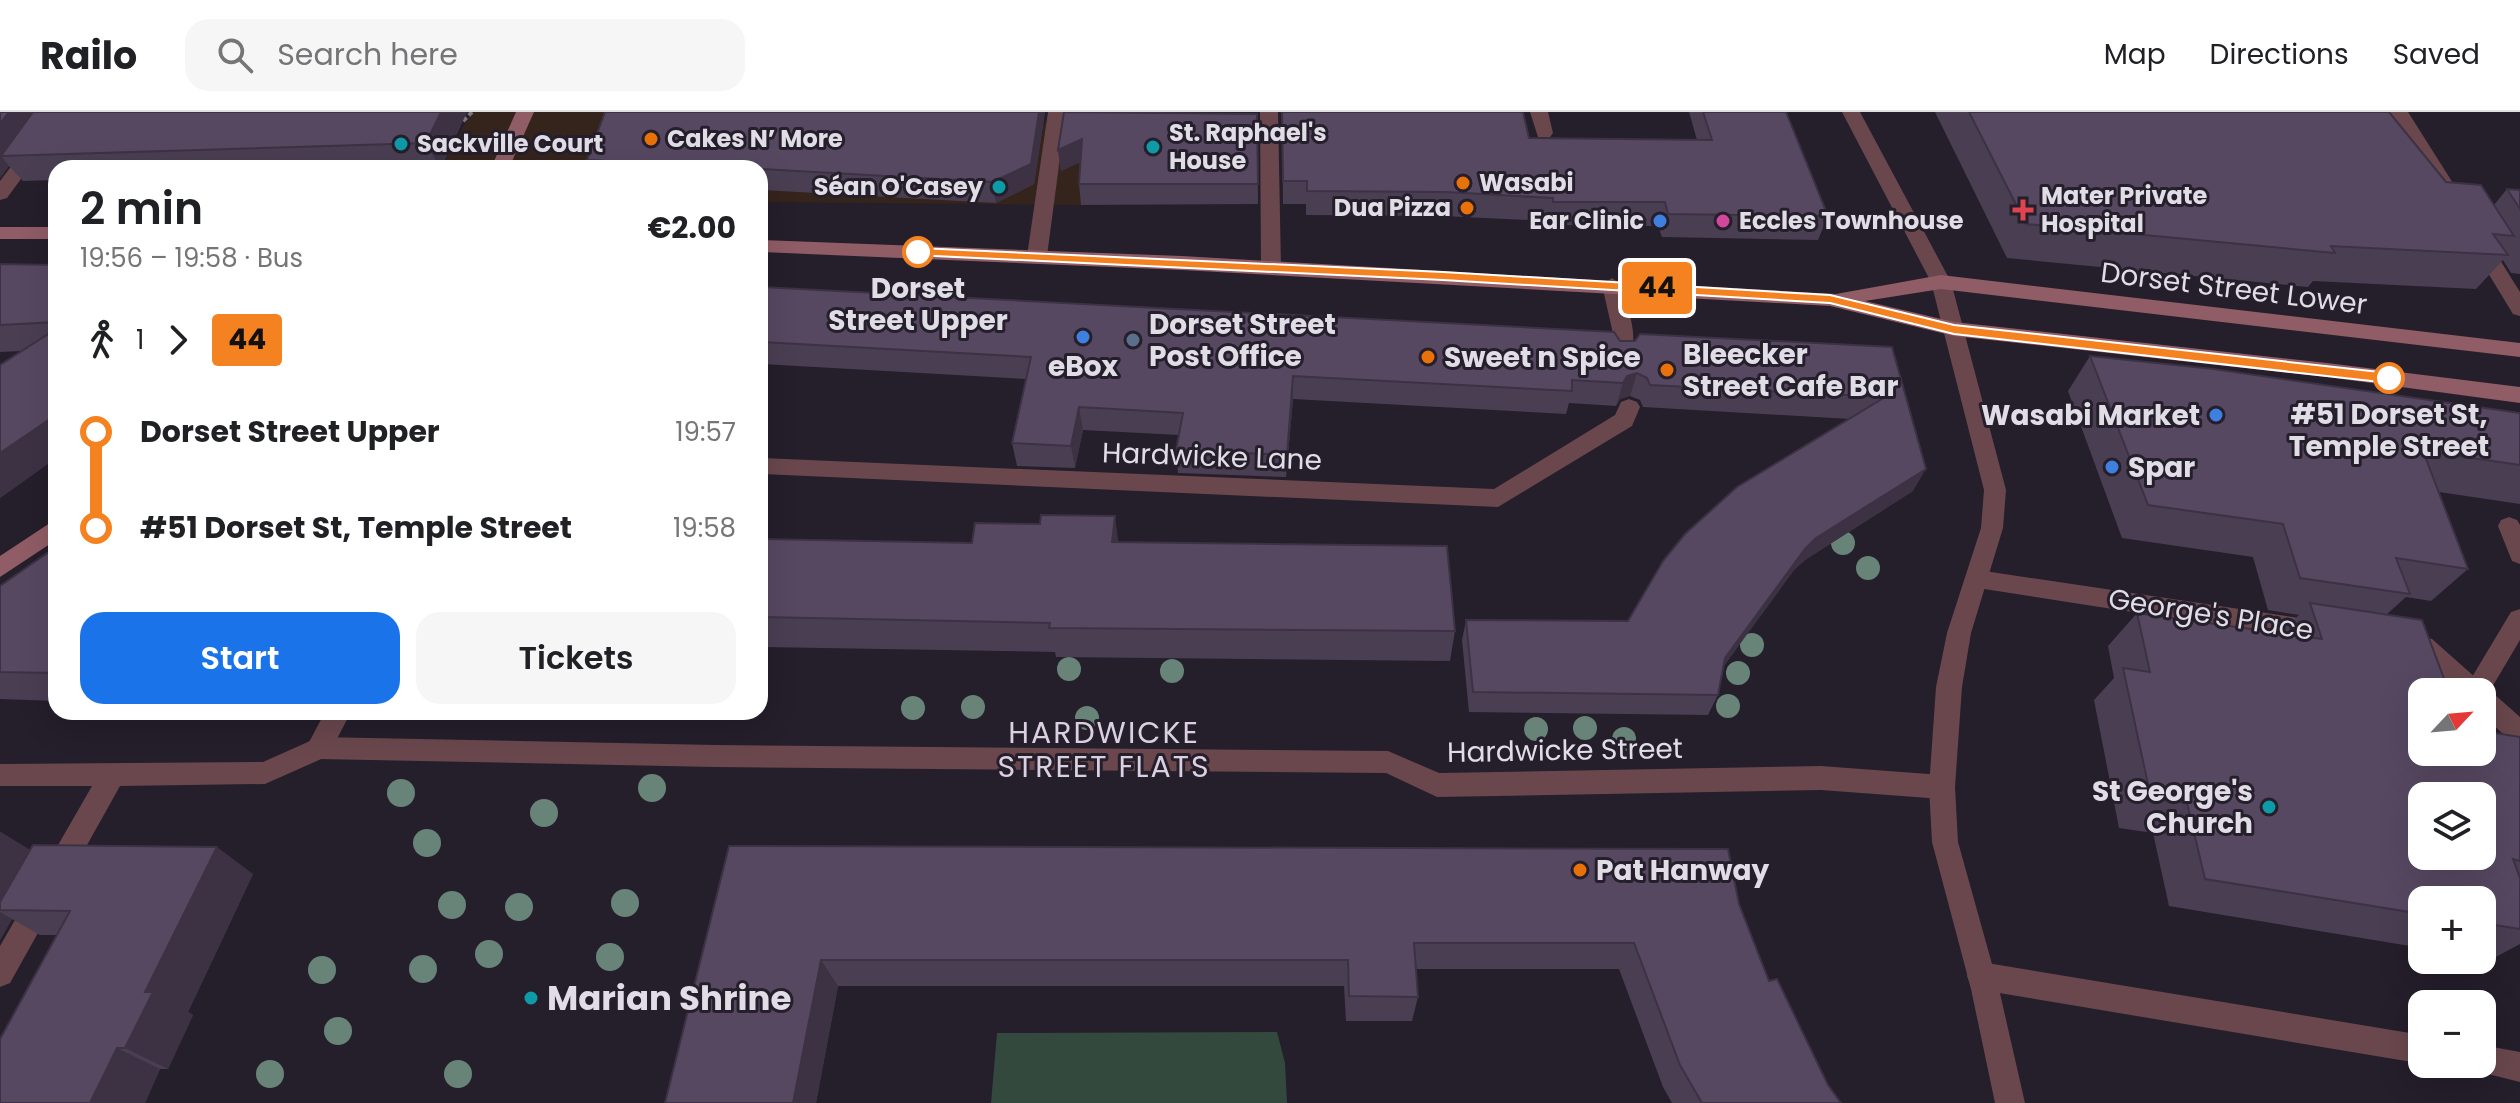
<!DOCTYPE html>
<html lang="en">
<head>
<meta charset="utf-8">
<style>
	body { margin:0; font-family:Poppins,sans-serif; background:#f6f6f6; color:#202124; height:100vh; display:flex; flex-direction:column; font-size:30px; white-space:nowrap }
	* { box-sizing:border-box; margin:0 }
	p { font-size:26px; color:#757577 }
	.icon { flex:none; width:44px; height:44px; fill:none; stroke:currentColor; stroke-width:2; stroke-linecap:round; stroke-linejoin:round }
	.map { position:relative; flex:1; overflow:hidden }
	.panel { position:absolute; left:48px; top:48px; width:720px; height:560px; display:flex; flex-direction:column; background:#fff; border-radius:24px; box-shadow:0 8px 32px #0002 }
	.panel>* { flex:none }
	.badge { padding:0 16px; border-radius:6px; font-size:28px; line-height:52px }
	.needle { width:52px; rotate:64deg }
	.buttons { position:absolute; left:2408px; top:566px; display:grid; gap:16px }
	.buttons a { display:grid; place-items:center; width:88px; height:88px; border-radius:16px; background:#fff; box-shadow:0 8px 32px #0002; font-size:40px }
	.map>.badge { position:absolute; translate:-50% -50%; box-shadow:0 0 0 4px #fff }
	.legs { display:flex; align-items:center; gap:12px; height:88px; padding:0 32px; font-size:26px }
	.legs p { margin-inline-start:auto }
	.headline { display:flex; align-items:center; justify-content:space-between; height:136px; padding:0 32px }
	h1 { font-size:44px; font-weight:600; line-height:60px }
	.button { display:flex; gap:16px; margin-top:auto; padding:16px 32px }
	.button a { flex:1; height:92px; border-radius:24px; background:#1a73e8; color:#fff; font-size:32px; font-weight:600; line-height:92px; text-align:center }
	.button a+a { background:#f6f6f6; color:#202124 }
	ul { padding:0 32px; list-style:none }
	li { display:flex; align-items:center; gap:28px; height:96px; font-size:30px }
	li i { display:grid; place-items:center; width:12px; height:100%; margin:0 10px; background:currentColor }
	li i::after { content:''; width:20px; height:20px; margin:-10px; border:6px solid; border-radius:50%; background:#fff }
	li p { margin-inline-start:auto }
	li:first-child i { background:linear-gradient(#0000 50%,currentColor 0) }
	li:last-child i { background:linear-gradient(currentColor 50%,#0000 0) }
	header { display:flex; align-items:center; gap:48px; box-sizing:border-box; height:112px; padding:0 40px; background:#fff; border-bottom:2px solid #e0e0e0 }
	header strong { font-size:38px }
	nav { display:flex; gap:44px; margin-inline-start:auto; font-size:28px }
	.search { width:560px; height:72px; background:#f6f6f6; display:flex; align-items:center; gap:20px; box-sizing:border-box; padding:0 28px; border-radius:24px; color:#757577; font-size:30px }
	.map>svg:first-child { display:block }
	.commercial { fill:#35241c }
	.green { fill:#33493d }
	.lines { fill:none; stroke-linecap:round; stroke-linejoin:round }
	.path { stroke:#7c7682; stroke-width:4; stroke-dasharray:5 3; stroke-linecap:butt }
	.service { fill:#69474d; fill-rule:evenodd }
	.pedestrian { fill:#69474d; fill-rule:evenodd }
	.minor { fill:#69474d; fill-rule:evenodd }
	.tertiary { fill:#69474d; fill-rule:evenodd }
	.secondary { fill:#905c65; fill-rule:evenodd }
	.tree { fill:#688479 }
	.wall { fill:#4a3e53 }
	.shaded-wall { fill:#3c3244 }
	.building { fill:#564861; stroke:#3c3244; stroke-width:2; fill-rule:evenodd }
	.line-1 { fill:#f58220; stroke:#fff; stroke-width:2 }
	.food-dot { fill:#e8710a; stroke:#251e2b; stroke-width:3 }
	.culture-dot { fill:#0f9aa8; stroke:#251e2b; stroke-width:3 }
	.health-dot { fill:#e0444e; stroke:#251e2b; stroke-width:3 }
	.shop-dot { fill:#3f7fe0; stroke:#251e2b; stroke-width:3 }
	.hotel-dot { fill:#d1479c; stroke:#251e2b; stroke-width:3 }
	.stop-1-dot { fill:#fff; stroke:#f58220; stroke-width:4 }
	.service-dot { fill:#5c6f8a; stroke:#251e2b; stroke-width:3 }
	.labels { text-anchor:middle; stroke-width:6; stroke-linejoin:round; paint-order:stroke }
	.far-poi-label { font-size:24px; font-weight:bold; fill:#e1dde6; stroke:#251e2b; text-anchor:start }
	.stop-label { font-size:28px; font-weight:bold; fill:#e1dde6; stroke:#251e2b }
	.street-label { font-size:28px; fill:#e1dde6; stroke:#251e2b }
	.poi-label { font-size:28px; font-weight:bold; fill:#e1dde6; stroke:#251e2b; text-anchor:start }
	.neighbourhood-label { font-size:30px; letter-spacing:2px; fill:#dad0e2; stroke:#251e2b }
	.near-poi-label { font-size:34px; font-weight:bold; fill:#e1dde6; stroke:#251e2b; text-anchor:start }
</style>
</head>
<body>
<header>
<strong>Railo</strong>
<div class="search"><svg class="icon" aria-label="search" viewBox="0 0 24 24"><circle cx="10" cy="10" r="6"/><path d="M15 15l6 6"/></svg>Search here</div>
<nav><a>Map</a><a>Directions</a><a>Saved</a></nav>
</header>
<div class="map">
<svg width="2520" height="991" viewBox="0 0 2520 991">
	<rect width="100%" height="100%" fill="#251e2b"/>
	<path class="commercial" d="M471,0H777L1087,13L1081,93L760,90V56H441Z"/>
	<path class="green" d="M1277,920L1285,951L1287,991H991L997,921Z"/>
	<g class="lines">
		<path class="path" d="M463,9L472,0"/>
		<g class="service">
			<path d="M1530,0H1548L1553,21L1550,25H1538Z"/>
			<path d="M1612,166L1622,173C1627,196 1641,227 1628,249H1614L1611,244L1614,226L1602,173Z"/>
			<path d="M1629,287L1637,290L1640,295L1632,314L1498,395L760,362V346L1494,377L1615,303L1621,290Z"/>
			<path d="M2509,405L2517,408L2520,413V452L2512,449L2498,414L2501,408Z"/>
			<path d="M2520,497V528L2485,587L2482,588V580H2463L2511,500Z"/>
			<path d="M325,600H351L328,644L319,647L310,644L306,636Z"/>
		</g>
		<path class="pedestrian" d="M319,625L715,633L724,636L728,644L724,652L715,655L319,647L310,644L306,636L310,628Z"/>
		<g class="minor">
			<path d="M52,0H70L7,86L0,88V69Z"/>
			<path d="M1048,0H1066L1047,144L1037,150L1027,144Z"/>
			<path d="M1260,0H1278L1281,156L1271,163L1261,156Z"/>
			<path d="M2390,0H2408L2458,79L2456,83H2442Z"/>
			<path d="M2478,122L2485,124L2520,180V204L2513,202L2468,128Z"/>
			<path d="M1978,458L2319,509L2328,512L2331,519L2328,526L2319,529L1978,476L1970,474L1966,467L1970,460Z"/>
			<path d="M2410,522L2432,527L2520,605V632L2511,629L2482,603V580H2458L2417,543L2401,539L2398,532L2401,525Z"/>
			<path d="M319,625L328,628L332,636L328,644L265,672L120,674L10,871L0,875V834L92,674H0V652L263,650Z"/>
			<path d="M715,633L1388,639L1439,661L1821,654L1942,663L1951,667L1955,675L1951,683L1942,687L1821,678L1437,685L1386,661L715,655L706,652L702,644L706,636Z"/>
			<path d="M1981,850L2422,923L2424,952L1981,878L1971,874L1967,864L1971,854Z"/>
			<path d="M2482,933L2520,940V970L2472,958L2469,952H2482Z"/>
		</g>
		<path class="tertiary" d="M1842,0H1860L1951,170L2006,378L2003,416L1971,521L1962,575L1955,675L1958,730L1999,877L2025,991H1995L1971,877L1932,730L1929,675L1936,575L1947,521L1981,416L1984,378L1931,170Z"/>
		<g class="secondary">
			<path d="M516,0H534L509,56H491Z"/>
			<rect x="0" y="115" width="56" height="12"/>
			<path d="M760,128L1182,144L1836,182L1941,163L2520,231V245L1941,177L1865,189L1954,210L2327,251L2520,275V291L2327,265L1954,224L1830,194L1182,158L760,140Z"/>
			<path d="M56,407V428L0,465V444Z"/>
		</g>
	</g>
	<g class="tree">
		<circle cx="1843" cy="431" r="12"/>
		<circle cx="1868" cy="456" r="12"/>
		<circle cx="1752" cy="533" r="12"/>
		<circle cx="1069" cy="557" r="12"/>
		<circle cx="1172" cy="559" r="12"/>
		<circle cx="1738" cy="561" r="12"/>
		<circle cx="1728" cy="594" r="12"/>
		<circle cx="973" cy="595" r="12"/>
		<circle cx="913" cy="596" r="12"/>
		<circle cx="1087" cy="606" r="12"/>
		<circle cx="1585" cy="616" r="12"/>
		<circle cx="1536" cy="617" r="12"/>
		<circle cx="1624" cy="627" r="12"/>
		<circle cx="652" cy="676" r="14"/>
		<circle cx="401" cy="681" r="14"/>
		<circle cx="544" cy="701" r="14"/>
		<circle cx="427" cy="731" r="14"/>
		<circle cx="625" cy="791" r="14"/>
		<circle cx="452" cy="793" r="14"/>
		<circle cx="519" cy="795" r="14"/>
		<circle cx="489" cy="842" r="14"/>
		<circle cx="610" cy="845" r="14"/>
		<circle cx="423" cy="857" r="14"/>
		<circle cx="322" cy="858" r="14"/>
		<circle cx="338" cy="919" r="14"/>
		<circle cx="270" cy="962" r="14"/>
		<circle cx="458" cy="962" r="14"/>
	</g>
	<g class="wall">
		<path d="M0,0H467L441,56H56V68L23,69L9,54L0,66Z"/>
		<path d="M605,0H1045L1034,72L996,91L760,78V56H591L587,48Z"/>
		<path d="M1282,0L1529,26L1697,28L1689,0H1786L1828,104L1818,128L1662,125L1658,114L1549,113L1548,109L1443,104L1306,103V92H1283Z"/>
		<path d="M1935,0H2389L2446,70L2494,93L2507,77L2520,78V162L2511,161L2503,148L2476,177L2313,169L2308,175L2007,146Z"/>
		<path d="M1257,2L1258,92L1081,93L1079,72L1080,50L1061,59L1058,38Z"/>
		<path d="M0,152L56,153V346L0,386L22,239L0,240Z"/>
		<path d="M760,175L1620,229L1892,235L1913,379L1805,448L1794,458L1723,555L1718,583L1708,603L1469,600L1462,528L1466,508L1628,509L1850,307L1643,295L1640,288L1630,284L1620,287L1616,294L1569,291L1566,302L1293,287L1286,365L1178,361L1176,338L1179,323L1083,318L1075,356L1017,354L1012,331L1026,267L760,252Z"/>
		<path d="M2090,244L2520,301V392L2439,380L2468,457L2431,489L2406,485L2386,503L2422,640L2520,625V832L2492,847L2482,845V788H2422V836L2169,794L2153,721L2119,716L2094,588L2114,566L2108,534L2137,501L2279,521L2299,503L2268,498L2253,445L2122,426L2068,279Z"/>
		<path d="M760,427L972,431H1118L1455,519L1450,549L1056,545L1055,540L760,535Z"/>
		<path d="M56,435V589L0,587V474Z"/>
		<path d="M518,600H572L571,601Z"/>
		<path d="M0,720L30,738L253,762L188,900L193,903L168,957H160L145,991H0L57,823H40L12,807L0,828Z"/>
		<path d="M729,734L1739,792L1769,869L1828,973L1841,991H1672L1663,975L1619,857H1416L1418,885L1412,909H1346L1344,874H838L816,991H665Z"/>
	</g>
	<g class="shaded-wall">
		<path d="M9,0H50L1,44L9,54L0,66V12Z"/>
		<path d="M441,0H467L440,56L426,31Z"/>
		<path d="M1039,0H1045L1034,72L996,91L992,70Z"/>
		<path d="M1082,27L1085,48L1061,59L1058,38Z"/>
		<path d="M1637,261L1630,284L1620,287L1616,294L1623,271L1627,264Z"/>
		<path d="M1293,264V287L1286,365L1287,343Z"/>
		<path d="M1079,295L1083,318L1075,356L1071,334Z"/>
		<path d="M56,303V346L0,386V341Z"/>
		<path d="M1926,357L1913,379L1805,448L1794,458L1715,566L1725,546L1805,437L1816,426Z"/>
		<path d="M1115,404L1119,435L1112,430Z"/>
		<path d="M1,720L44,747L0,798V721Z"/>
		<path d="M217,735L253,762L188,900L193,903L168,957L125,936L145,880Z"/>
		<path d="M0,800L12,807L0,828Z"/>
		<path d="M821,848L838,874L816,991H793Z"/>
		<path d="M117,936L160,957L145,991H90Z"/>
	</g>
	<g class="building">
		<path d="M0,0H9L0,12Z"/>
		<path d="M33,0H441L426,31L1,44Z"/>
		<path d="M605,0H1039L1031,52L992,70L760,57V56H737L587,48Z"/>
		<path d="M1064,0L1257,2L1258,72H1079L1082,27L1058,38Z"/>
		<path d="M1282,0H1523L1529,26L1712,28L1703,0H1786L1828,104L1668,102L1665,90H1553V86L1446,80L1307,79V69H1283Z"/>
		<path d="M1969,0H2389L2446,70L2481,73L2514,124L2493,122L2508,143L2331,134L2335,141L2026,112Z"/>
		<path d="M2507,77L2520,78V97Z"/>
		<path d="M0,152L56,153V210L0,213Z"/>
		<path d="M760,175L1614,220L1620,229H1635L1640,222L1892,235L1926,357L1816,426L1805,437L1725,546L1718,583L1473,580L1466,508L1628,509L1663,449L1685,422L1737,375L1885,285L1650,273L1647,266L1637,261L1627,264L1623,271L1572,268V279L1293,264L1287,343L1176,338L1183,301L1079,295L1071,334L1012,331L1031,245L760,230Z"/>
		<path d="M56,217V303L0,341V253Z"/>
		<path d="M2090,244L2213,257L2520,301V353L2423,339L2468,457L2396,446L2410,482L2300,466L2283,412L2148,393Z"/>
		<path d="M1041,403L1115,404L1112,430L1447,434L1455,519L1049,516L1050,511L760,505V427L972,431L975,411L1040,412Z"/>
		<path d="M56,435V561L0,560V474Z"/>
		<path d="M2310,491L2422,508L2449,580H2422V640H2482V619L2520,625V749L2513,747L2520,766V817L2482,811V788H2422V802L2205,767L2187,691L2151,686L2123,556L2150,560L2137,501L2322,527ZM2422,684H2482V744H2422Z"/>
		<path d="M33,733L217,735L145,880H153L125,936H117L90,991H0V927L70,799L0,798V790Z"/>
		<path d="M729,734L1728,737L1739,792L1769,869L1777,867L1828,973L1841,991H1702L1680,953L1634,831H1414L1418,885L1349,884L1348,848H821L793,991H665Z"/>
	</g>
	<path class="line-1" d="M918,136L1443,160L1830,183L1954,213L2389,261L2396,266L2389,271L1954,222L1830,191L1443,168L914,143V137Z"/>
	<g class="food-dot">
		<circle cx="651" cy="27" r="8"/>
		<circle cx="1463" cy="71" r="8"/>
		<circle cx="1467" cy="96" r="8"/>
		<circle cx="1428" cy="245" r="8"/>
		<circle cx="1667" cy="258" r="8"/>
		<circle cx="1580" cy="758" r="8"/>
	</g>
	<g class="culture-dot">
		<circle cx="401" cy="32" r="8"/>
		<circle cx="1153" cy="35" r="8"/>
		<circle cx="999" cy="75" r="8"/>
		<circle cx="2269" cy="695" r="8"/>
		<circle cx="531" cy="886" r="8"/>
	</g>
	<path class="health-dot" d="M2019 86h8v8h8v8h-8v8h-8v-8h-8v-8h8z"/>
	<g class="shop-dot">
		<circle cx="1660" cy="109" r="8"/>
		<circle cx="1083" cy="225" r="8"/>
		<circle cx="2216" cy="303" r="8"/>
		<circle cx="2112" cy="355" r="8"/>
	</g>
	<circle class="hotel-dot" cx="1723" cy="109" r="8"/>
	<g class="stop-1-dot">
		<circle cx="918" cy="140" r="14"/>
		<circle cx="2389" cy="266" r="14"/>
	</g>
	<circle class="service-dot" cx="1133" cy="228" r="8"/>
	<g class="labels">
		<g class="far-poi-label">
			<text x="1169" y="29">St. Raphael's<tspan x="1169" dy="28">House</tspan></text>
			<text x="667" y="35">Cakes N’ More</text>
			<text x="417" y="40">Sackville Court</text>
			<text x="1479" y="79">Wasabi</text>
			<text x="983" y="83" text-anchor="end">Séan O'Casey</text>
			<text x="2041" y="92">Mater Private<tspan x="2041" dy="28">Hospital</tspan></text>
			<text x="1451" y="104" text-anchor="end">Dua Pizza</text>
			<text x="1644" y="117" text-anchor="end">Ear Clinic</text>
			<text x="1739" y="117">Eccles Townhouse</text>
		</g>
		<g class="stop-label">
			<text x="918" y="186">Dorset<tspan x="918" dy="32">Street Upper</tspan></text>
			<text x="2389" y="312">#51 Dorset St,<tspan x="2389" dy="32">Temple Street</tspan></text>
		</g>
		<g class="street-label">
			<text transform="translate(2234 176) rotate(7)" y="10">Dorset Street Lower</text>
			<text transform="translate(1212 344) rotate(2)" y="10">Hardwicke Lane</text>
			<text transform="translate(2211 502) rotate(9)" y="10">George's Place</text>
			<text transform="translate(1565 638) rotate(-1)" y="10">Hardwicke Street</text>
		</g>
		<g class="poi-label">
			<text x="1149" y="222">Dorset Street<tspan x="1149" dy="32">Post Office</tspan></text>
			<text x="1683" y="252">Bleecker<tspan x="1683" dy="32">Street Cafe Bar</tspan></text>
			<text x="1444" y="255">Sweet n Spice</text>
			<text x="1083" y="264" text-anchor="middle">eBox</text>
			<text x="2200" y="313" text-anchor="end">Wasabi Market</text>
			<text x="2128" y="365">Spar</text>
			<text x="2253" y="689" text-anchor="end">St George's<tspan x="2253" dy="32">Church</tspan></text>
			<text x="1596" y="768">Pat Hanway</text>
		</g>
		<g class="neighbourhood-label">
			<text x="1104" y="631">HARDWICKE<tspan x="1104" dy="34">STREET FLATS</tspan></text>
		</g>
		<g class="near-poi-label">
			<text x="547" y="898">Marian Shrine</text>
		</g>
	</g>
</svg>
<div class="buttons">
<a><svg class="needle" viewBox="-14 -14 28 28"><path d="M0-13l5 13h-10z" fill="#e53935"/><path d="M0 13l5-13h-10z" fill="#757577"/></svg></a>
<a><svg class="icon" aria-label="layers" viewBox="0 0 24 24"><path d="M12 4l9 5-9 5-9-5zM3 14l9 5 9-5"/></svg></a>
<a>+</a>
<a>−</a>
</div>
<b class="badge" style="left:1657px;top:176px;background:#f58220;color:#111">44</b>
<section class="panel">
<div class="headline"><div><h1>2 min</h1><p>19:56 – 19:58 · Bus</p></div><b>€2.00</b></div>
<div class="legs"><svg class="icon" aria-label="walk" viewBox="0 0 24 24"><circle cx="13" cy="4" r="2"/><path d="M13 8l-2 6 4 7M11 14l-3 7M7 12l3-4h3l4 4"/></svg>1<svg class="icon" aria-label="forward" viewBox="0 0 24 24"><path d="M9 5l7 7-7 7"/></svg><b class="badge" style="background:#f58220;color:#111">44</b></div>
<ul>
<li><i style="color:#f58220"></i><b>Dorset Street Upper</b><p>19:57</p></li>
<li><i style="color:#f58220"></i><b>#51 Dorset St, Temple Street</b><p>19:58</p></li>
</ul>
<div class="button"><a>Start</a><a>Tickets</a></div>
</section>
</div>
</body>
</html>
